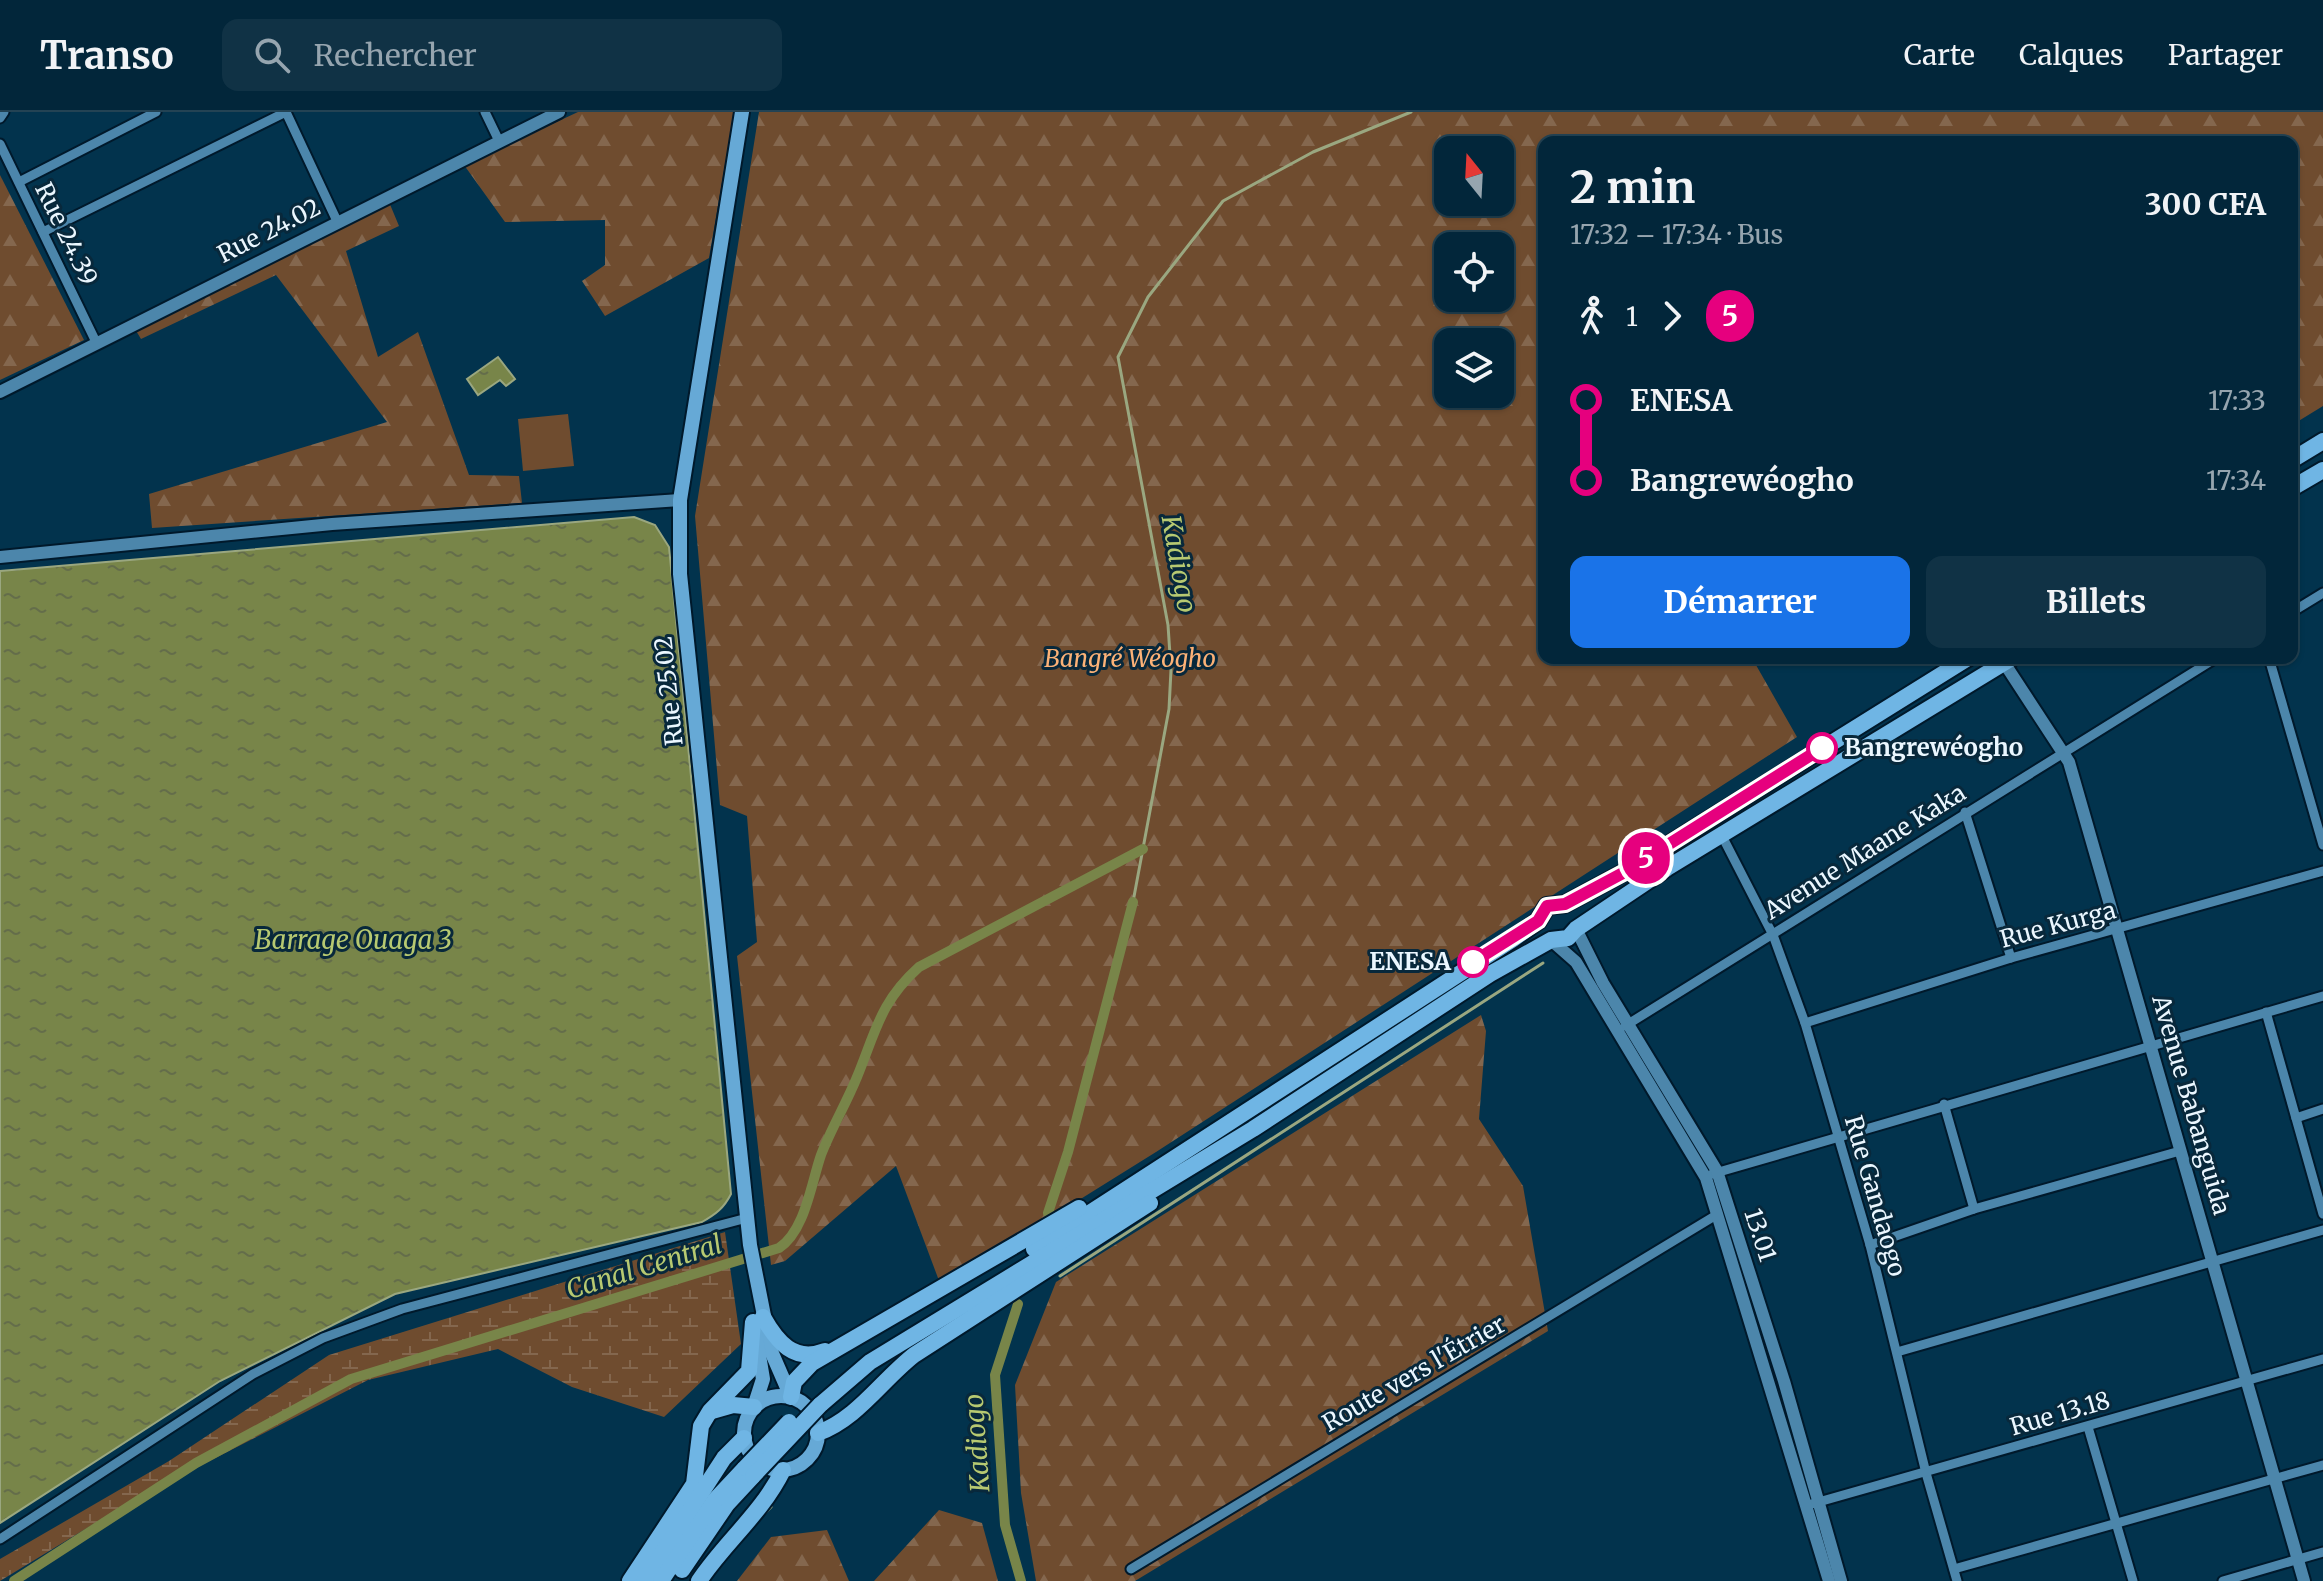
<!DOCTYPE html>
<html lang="fr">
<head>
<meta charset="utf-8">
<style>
	body { margin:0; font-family:Merriweather,serif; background:#103245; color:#f1f3f6; height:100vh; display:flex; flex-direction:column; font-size:30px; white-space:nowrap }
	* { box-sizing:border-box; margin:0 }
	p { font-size:26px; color:#96a5af }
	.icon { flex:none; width:44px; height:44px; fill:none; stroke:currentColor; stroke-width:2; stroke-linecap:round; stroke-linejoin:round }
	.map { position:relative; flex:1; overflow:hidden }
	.details { position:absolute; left:1538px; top:24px; width:760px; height:528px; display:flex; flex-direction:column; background:#02263a; border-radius:16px; box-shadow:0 2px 6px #0004,0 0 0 2px #234354 }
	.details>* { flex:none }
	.badge { padding:0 16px; border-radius:26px; font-size:28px; line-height:52px }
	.needle { width:52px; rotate:342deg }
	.tools { position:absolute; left:1434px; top:24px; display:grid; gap:16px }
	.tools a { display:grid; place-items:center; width:80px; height:80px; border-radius:16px; background:#02263a; box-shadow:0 2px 6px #0004,0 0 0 2px #234354; font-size:40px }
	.map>.badge { position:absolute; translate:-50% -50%; box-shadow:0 0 0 4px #fff }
	.legs { display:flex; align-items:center; gap:12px; height:88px; padding:0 32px; font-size:26px }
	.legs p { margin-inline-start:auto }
	.headline { display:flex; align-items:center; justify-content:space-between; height:136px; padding:0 32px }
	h1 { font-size:44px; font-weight:700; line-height:60px }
	.action { display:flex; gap:16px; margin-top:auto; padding:16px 32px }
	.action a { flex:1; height:92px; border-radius:16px; background:#1a73e8; color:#fff; font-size:32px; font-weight:700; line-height:92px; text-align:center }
	.action a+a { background:#103245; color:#f1f3f6 }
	ul { padding:0 32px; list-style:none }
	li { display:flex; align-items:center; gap:28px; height:80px; font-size:30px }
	li i { display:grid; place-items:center; width:12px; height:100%; margin:0 10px; background:currentColor }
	li i::after { content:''; width:20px; height:20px; margin:-10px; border:6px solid; border-radius:50%; background:#02263a }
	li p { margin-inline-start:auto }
	li:first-child i { background:linear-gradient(#0000 50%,currentColor 0) }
	li:last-child i { background:linear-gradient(currentColor 50%,#0000 0) }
	header { display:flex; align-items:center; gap:48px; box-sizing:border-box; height:112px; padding:0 40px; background:#02263a; border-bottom:2px solid #234354 }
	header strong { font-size:38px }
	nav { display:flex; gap:44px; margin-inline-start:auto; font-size:28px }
	.search { width:560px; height:72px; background:#103245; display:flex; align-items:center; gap:20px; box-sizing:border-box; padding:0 28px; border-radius:16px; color:#96a5af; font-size:30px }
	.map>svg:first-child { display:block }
	.forest { fill:url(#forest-firs); fill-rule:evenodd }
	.wetland { fill:url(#wetland-marsh) }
	.green { fill:#6f4c2f }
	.water { fill:url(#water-ripples); stroke:#9aa780; stroke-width:2 }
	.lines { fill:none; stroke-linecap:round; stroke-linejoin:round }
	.stream { stroke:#9aa780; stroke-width:3 }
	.canal { stroke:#788549; stroke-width:10 }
	.minor-casing { stroke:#00192b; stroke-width:13 }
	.tertiary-casing { stroke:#00192b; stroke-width:16 }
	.primary-casing { stroke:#00192b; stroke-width:18 }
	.trunk-casing { stroke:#00192b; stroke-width:20 }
	.minor { stroke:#4c86ab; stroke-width:9 }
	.tertiary { stroke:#4c86ab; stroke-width:12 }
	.primary { stroke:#66a9d6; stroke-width:14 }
	.trunk { stroke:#6fb5e4; stroke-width:16 }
	.trunk-bridge-casing { stroke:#00192b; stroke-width:20; stroke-linecap:butt }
	.trunk-bridge { stroke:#6fb5e4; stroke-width:16 }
	.line-1-casing { stroke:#fff; stroke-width:18 }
	.line-1 { stroke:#e6007e; stroke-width:12 }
	.stop-1-dot { fill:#fff; stroke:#e6007e; stroke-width:4 }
	.labels { text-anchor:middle; stroke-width:6; stroke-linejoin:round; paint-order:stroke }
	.street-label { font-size:24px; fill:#ebf7ff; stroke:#08283b }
	.park-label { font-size:24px; font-style:italic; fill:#fcb277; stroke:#08283b }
	.stop-label { font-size:24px; font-weight:bold; fill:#ebf7ff; stroke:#08283b; text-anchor:start }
	.water-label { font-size:26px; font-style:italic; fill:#b7c971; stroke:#08283b }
</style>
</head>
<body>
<header>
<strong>Transo</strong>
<div class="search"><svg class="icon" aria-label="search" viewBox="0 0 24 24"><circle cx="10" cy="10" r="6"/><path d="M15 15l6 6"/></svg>Rechercher</div>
<nav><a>Carte</a><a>Calques</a><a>Partager</a></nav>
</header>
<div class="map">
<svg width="2323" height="1469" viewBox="0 0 2323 1469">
	<defs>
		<pattern id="forest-firs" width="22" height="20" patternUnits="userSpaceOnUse" patternTransform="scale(2)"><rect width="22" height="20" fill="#6f4c2f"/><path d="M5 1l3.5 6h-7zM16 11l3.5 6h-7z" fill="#84674e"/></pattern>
		<pattern id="wetland-marsh" width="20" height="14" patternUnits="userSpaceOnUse" patternTransform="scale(2)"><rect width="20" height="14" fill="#6f4c2f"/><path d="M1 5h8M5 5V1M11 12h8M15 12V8" fill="none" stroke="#84674e"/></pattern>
		<pattern id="water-ripples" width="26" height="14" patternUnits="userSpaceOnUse" patternTransform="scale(2)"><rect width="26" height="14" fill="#788549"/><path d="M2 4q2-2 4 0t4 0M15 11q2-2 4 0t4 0" fill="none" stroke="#646d4a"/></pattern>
	</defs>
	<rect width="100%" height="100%" fill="#02334d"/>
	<g class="forest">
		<path d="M578,0H734L709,146L605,204L582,169L605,153V108L505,110L464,53Z"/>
		<path d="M759,0H2323V294L2292,313V30H1544V546H1752L1797,625L1156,1040L941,1174L896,1054L785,1149L771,1153L737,844L757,830L747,704L720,693L695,404ZM1448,38H1500V90H1448ZM1448,134H1500V186H1448ZM1448,230H1500V282H1448Z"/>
		<path d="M0,63L84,228L0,268Z"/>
		<path d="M389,90L399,114L346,139L378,245L418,220L469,363L519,364L522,391L152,416L149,382L387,310L276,163L141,227L132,212Z"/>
		<path d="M1481,903L1486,919L1479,1007L1523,1074L1548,1219L1135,1469H1036L1021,1381L1015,1273L1056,1170Z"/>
		<path d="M939,1398L982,1411L998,1469H874Z"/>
		<path d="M827,1418L849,1469H737L771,1425Z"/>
	</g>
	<path class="wetland" d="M725,1120L741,1232L664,1305L572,1275L498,1237L368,1268L133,1388L0,1469V1447L169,1349L329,1243Z"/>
	<path class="green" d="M568,302L574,354L523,359L518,307Z"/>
	<g class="water">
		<path d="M498,245L515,267L506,274L500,268L478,283L467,267Z"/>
		<path d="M634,405L655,413L669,435L731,1082C724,1096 716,1102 702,1110L395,1182L220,1269L0,1411V459Z"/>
	</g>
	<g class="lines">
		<g class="stream">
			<path d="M1133,790L1169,597L1171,558L1168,513L1118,245L1148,185L1223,89L1313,40L1411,0"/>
			<path d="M1060,1164L1543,851"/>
			<path d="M762,1404L771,1395"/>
		</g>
		<g class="canal">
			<path d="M1048,1101L1068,1040L1133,790"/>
			<path d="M1018,1192L995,1263L1005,1413L1021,1469"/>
			<path d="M14,1469L196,1351L351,1267L779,1136C805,1119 811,1072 821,1043C831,1017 846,992 857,965C876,919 880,890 919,855L1143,737"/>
		</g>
		<defs>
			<g id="minor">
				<path d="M286,0L337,109"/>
				<path d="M485,0L499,29"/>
				<path d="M0,6L4,0"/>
				<path d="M0,32L96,230"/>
				<path d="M19,70L156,0"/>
				<path d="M43,120L286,0"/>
				<path d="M2292,500L2323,481"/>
				<path d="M2269,546L2323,733"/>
				<path d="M1965,700L2011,846"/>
				<path d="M1721,722L1773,823L1805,911L1870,1133L1926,1361L1957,1469"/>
				<path d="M2266,900L2323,1102"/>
				<path d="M1805,911L2011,846L2323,759"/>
				<path d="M1625,914L2216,546"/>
				<path d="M1944,992L1974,1097"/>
				<path d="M2296,1006L2323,997"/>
				<path d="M1712,1062L2323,884"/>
				<path d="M1870,1133L1974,1097L2180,1039"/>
				<path d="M1897,1240L2323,1118"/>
				<path d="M2088,1315L2133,1469"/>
				<path d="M1808,1393L2323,1247"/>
				<path d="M0,1427L253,1262L323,1226L402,1197L747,1106"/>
				<path d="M1131,1457L1718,1102"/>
				<path d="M1954,1457L2323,1353"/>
				<path d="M2223,1469L2323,1440"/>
			</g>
			<g id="tertiary">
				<path d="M0,280L559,0"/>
				<path d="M0,445L332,412L680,388"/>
				<path d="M2001,546L2069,650L2304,1469"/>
				<path d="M1576,817L1603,871L1717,1059L1784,1269L1841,1469"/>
				<path d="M1551,828L1576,850L1706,1066L1829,1469"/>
			</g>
			<g id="primary">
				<path d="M742,0L680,388V462L750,1133L771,1239L791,1285"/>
				<circle cx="781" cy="1321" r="37"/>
				<path d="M754,1295L763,1267L755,1219"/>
			</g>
			<g id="trunk">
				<path d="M2292,348L2323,329"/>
				<path d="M2292,376L2323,358"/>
				<path d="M1034,1137L1513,827L1538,809L1547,794L1565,792L1623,761L1968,546"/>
				<path d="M763,1205C777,1230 794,1251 825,1239"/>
				<path d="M791,1285L794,1270L812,1251L1079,1096"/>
				<path d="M820,1293L870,1250L1253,1017L1490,862L1551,828L1568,826L1576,817L1667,756L2012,546"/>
				<path d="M712,1299L733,1293L754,1295"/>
				<path d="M818,1321C857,1307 881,1269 914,1243L1150,1091"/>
				<path d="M682,1458L727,1392L753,1364"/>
				<path d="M630,1469L694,1372L701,1314L710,1299L749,1259L753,1210"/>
				<path d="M644,1469L724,1346L744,1326"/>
				<path d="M661,1469L715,1388L745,1356"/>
				<path d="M699,1469C725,1430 762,1401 783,1358"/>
			</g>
		</defs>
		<use href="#minor" class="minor-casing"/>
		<use href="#tertiary" class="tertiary-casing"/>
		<use href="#primary" class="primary-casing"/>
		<use href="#trunk" class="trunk-casing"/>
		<use href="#minor" class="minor"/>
		<use href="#tertiary" class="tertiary"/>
		<use href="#primary" class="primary"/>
		<use href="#trunk" class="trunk"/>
		<defs>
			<g id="trunk-bridge">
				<path d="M745,1356L789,1310"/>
				<path d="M753,1364L820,1293"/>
			</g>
		</defs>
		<use href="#trunk-bridge" class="trunk-bridge-casing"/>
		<use href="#trunk-bridge" class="trunk-bridge"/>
	</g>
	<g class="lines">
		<defs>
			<path id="line-1" d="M1473,850L1538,809L1547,794L1565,792L1623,761L1822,636"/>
		</defs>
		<use href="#line-1" class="line-1-casing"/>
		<use href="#line-1" class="line-1"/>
	</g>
	<g class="stop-1-dot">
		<circle cx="1822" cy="636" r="14"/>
		<circle cx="1473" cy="850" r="14"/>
	</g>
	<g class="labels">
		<g class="street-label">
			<text transform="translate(269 119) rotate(-27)" y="8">Rue 24.02</text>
			<text transform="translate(66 122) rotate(64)" y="8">Rue 24.39</text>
			<text transform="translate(669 579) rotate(-96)" y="8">Rue 25.02</text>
			<text transform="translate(1865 740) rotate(-32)" y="8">Avenue Maane Kaka</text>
			<text transform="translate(2058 813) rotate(-15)" y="8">Rue Kurga</text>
			<text transform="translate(2191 993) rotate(74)" y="8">Avenue Babanguida</text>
			<text transform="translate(1875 1084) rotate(74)" y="8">Rue Gandaogo</text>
			<text transform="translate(1760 1123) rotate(72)" y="8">13.01</text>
			<text transform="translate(1414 1262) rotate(-30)" y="8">Route vers l'Étrier</text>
			<text transform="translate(2060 1302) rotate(-16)" y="8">Rue 13.18</text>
		</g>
		<g class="park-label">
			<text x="1130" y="555">Bangré Wéogho</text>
		</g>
		<g class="stop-label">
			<text x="1844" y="644">Bangrewéogho</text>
			<text x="1451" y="858" text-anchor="end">ENESA</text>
		</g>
		<g class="water-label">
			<text transform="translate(1179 452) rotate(80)" y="9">Kadiogo</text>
			<text x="353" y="837">Barrage Ouaga 3</text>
			<text transform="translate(644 1155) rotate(-17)" y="9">Canal Central</text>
			<text transform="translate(977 1331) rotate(-94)" y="9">Kadiogo</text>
		</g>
	</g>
</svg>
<div class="tools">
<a><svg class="needle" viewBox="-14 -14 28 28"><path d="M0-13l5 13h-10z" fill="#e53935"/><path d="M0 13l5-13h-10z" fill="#96a5af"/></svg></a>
<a><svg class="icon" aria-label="locate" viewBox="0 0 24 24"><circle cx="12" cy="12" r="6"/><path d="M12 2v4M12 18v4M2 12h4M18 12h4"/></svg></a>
<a><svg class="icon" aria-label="layers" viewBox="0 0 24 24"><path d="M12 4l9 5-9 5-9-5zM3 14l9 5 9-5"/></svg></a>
</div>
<b class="badge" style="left:1646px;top:746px;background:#e6007e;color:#fff">5</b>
<section class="details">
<div class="headline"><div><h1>2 min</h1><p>17:32 – 17:34 · Bus</p></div><b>300 CFA</b></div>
<div class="legs"><svg class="icon" aria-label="walk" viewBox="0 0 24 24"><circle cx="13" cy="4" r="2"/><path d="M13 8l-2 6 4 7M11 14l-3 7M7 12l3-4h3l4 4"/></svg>1<svg class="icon" aria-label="forward" viewBox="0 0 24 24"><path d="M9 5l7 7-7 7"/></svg><b class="badge" style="background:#e6007e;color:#fff">5</b></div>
<ul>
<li><i style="color:#e6007e"></i><b>ENESA</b><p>17:33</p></li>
<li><i style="color:#e6007e"></i><b>Bangrewéogho</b><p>17:34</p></li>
</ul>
<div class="action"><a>Démarrer</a><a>Billets</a></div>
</section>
</div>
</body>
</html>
